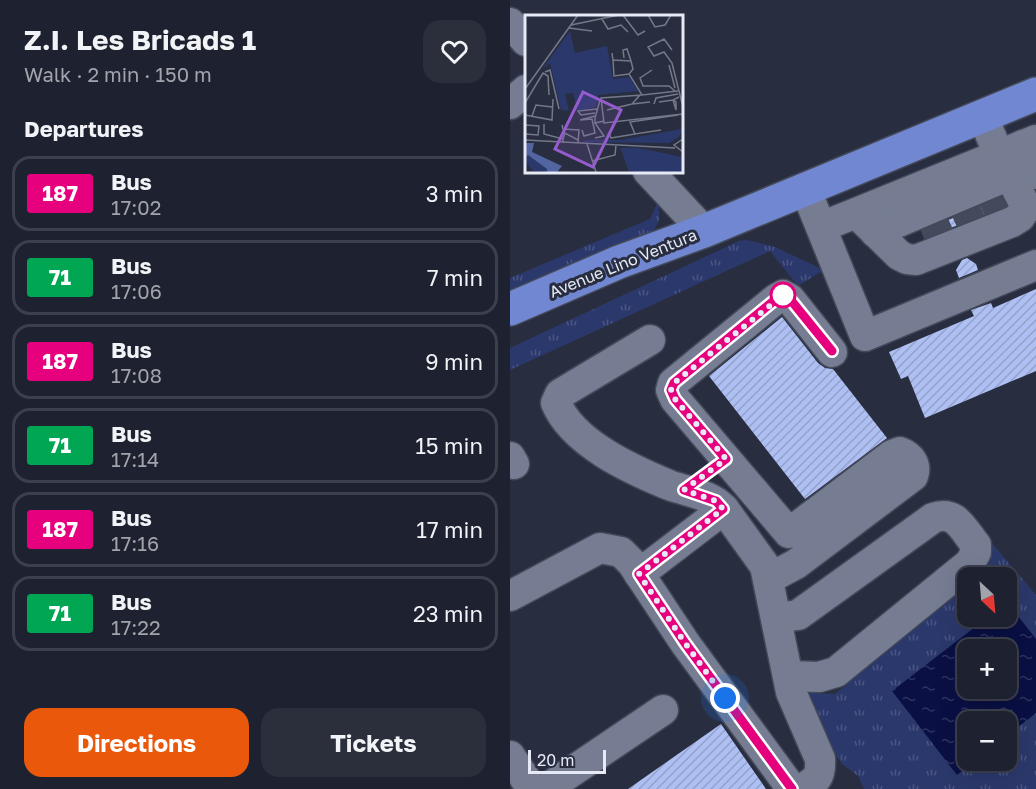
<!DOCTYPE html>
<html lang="en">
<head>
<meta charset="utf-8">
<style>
	body { margin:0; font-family:"Golos Text",sans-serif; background:#2b2f3c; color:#f1f3f6; height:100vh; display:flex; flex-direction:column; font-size:22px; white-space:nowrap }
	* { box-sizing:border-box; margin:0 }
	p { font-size:20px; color:#a1a4ab }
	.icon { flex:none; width:33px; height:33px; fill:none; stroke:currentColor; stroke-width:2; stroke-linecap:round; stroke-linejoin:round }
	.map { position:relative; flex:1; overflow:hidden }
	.sheet { display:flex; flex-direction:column; background:#1e2230; width:510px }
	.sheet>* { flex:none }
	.badge { padding:0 12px; border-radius:4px; font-size:21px; line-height:39px }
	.needle { width:39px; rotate:154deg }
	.controls { position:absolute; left:447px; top:567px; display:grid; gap:12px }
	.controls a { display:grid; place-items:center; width:60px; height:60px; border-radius:12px; background:#1e2230; box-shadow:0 6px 24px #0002,0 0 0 2px #3c3f4c; font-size:30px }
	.scale { position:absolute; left:18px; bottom:15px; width:78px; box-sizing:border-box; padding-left:6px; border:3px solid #e6eaf6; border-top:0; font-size:16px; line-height:21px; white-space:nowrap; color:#e6eaf6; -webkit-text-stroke:4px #282e40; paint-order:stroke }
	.you { position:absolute; width:30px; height:30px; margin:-15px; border:4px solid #fff; border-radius:50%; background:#1a73e8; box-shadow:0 0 0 9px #1a73e833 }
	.map>.badge { position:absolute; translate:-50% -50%; box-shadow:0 0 0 3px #fff }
	h2 { padding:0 24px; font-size:22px; line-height:54px }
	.round { display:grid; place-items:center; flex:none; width:63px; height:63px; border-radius:18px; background:#2b2f3c }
	.overview { display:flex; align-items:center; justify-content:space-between; height:102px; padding:0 24px }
	h1 { font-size:28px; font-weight:700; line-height:45px }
	.cta { display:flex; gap:12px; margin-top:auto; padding:12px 24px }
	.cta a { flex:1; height:69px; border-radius:18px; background:#ea580c; color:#fff; font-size:24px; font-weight:700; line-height:69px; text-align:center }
	.cta a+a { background:#2b2f3c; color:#f1f3f6 }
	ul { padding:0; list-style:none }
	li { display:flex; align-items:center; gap:18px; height:75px; margin:0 12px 9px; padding:0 12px; border:3px solid #3c3f4c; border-radius:18px }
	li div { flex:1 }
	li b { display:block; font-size:22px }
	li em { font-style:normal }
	li .badge { min-width:66px; font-weight:700; text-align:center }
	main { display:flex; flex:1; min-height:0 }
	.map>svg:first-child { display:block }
	.grass { fill:url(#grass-tufts); fill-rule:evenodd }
	.water { fill:url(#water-ripples); fill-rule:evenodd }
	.building { fill:url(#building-hatch) }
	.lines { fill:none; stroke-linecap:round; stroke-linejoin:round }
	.minor-tunnel { stroke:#444a5b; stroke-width:30; stroke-dasharray:30 15; stroke-linecap:butt }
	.minor-casing { stroke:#434958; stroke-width:33 }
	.major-casing { stroke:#434958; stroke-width:36 }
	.minor { stroke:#767d93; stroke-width:30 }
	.major { stroke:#7287d2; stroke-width:33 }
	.line-casing { stroke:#fff; stroke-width:14 }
	.line { stroke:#e6007e; stroke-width:9 }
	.walk { stroke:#e6eaf6; stroke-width:6; stroke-dasharray:0 10.8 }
	.stop-dot { fill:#fff; stroke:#e6007e; stroke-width:3 }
	.labels { text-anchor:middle; stroke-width:6; stroke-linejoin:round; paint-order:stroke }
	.street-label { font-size:16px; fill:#e6eaf6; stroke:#282e40 }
	.inset-road { fill:none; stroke:#747989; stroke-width:1.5 }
	.view { fill:#965ccd; fill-opacity:0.15; stroke:#965ccd; stroke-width:3 }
	.inset-edge { fill:none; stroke:#e6eaf6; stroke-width:3 }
</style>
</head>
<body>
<main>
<section class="sheet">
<div class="overview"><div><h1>Z.I. Les Bricads 1</h1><p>Walk · 2 min · 150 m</p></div><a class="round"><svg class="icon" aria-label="heart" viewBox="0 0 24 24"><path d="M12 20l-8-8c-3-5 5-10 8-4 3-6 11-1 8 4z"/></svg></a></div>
<h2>Departures</h2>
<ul>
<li><span class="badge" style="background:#e6007e;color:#fff">187</span><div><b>Bus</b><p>17:02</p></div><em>3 min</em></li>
<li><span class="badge" style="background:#00a651;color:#fff">71</span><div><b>Bus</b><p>17:06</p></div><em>7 min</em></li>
<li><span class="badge" style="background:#e6007e;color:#fff">187</span><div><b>Bus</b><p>17:08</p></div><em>9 min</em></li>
<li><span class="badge" style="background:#00a651;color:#fff">71</span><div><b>Bus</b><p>17:14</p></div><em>15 min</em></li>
<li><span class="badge" style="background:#e6007e;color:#fff">187</span><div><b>Bus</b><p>17:16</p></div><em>17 min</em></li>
<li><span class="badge" style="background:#00a651;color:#fff">71</span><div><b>Bus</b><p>17:22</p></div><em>23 min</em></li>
</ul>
<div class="cta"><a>Directions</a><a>Tickets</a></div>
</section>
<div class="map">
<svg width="526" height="789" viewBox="0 0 526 789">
	<defs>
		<pattern id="grass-tufts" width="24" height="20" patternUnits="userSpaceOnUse" patternTransform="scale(1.5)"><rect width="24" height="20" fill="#2b386b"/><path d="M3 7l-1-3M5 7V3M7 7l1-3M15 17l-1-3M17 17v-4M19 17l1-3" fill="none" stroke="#4a5581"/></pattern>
		<pattern id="water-ripples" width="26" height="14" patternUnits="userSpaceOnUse" patternTransform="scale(1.5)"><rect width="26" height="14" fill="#0a1043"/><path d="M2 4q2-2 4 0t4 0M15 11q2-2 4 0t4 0" fill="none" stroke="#2e335f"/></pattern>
		<pattern id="building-hatch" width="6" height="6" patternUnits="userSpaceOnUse" patternTransform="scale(1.5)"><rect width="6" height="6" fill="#aebff3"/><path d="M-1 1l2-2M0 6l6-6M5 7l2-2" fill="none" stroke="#94a1c9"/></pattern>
	</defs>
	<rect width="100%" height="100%" fill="#282e40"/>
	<g class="grass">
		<path d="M149,199V221L140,237L0,295V278L140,219Z"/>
		<path d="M237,240L265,247L314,270L288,286L260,251L0,370V348L229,241Z"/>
		<path d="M483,544L526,595V789H354L348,776L332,764L322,748L298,693L325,694L457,586L458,616H496V578L468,577L473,574ZM458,650H496V688H458ZM458,722H496V760H458Z"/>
	</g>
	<path class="water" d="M497,602L526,639V713L497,736L496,722H458V760L465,761L447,775L382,691L478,617L496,616ZM458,650H496V688H458Z"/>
	<g class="building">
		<path d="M492,197L496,205L494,207L420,236L417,229Z"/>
		<path d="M457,258L466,264L468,270L449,278L446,270L452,260Z"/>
		<path d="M526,289V371L415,418L398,376L391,379L379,352L464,316L461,310L481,303L483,308Z"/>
		<path d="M272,317L308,363L315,368L323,369L377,438L295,499L199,376Z"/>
		<path d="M211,724L256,789H118Z"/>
	</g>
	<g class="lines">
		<g class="minor-tunnel">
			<path d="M482,195L491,215"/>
			<path d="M454,206L463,226"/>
			<path d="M422,219L431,240"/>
		</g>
		<defs>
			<g id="minor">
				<path d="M0,23L16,41"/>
				<path d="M0,104L16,90"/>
				<path d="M472,115L489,155L526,140"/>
				<path d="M513,145L526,174"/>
				<path d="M138,171L194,231"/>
				<path d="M295,188L355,336L526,265"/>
				<path d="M311,227L346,213L389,255L397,259L406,260L502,222L510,217L514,211L513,201L489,155L346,213"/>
				<path d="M365,232L500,175"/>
				<path d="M140,340L50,394L46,403C63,443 120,469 159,485C178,492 200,494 214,509"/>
				<path d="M0,457L4,464"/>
				<path d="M129,574L214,509L255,566L281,692L310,759C311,777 307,780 292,789"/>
				<path d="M258,579L286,564L403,476C407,465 401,456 390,452L382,455L279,533L165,399L161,390L163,383L266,299L273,295L280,299L322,352"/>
				<path d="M0,596L90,548L111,552L122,563L175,643L282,789"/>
				<path d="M266,618L288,615L423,518C446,510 452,528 466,545V552L460,563L326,672L309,677L278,676"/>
				<path d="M0,756L22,789"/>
				<path d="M36,789L153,710"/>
			</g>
			<path id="major" d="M0,309L109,262L194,231L526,94"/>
		</defs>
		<use href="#minor" class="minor-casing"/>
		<use href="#major" class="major-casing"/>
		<use href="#minor" class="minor"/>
		<use href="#major" class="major"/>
	</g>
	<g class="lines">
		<defs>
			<path id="line" d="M282,789L175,643L129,574L213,509L206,501L174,490L216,459L165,399L161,390L164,383L266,299L273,295L280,299L322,351"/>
		</defs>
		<use href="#line" class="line-casing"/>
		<use href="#line" class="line"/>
		<path class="walk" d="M215,698L175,643L129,574L213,509L206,501L174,490L216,459L165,399L161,390L164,383L273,295"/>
	</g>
	<circle class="stop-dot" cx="273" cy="295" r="12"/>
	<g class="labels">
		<g class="street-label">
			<text transform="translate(113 263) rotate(-22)" y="6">Avenue Lino Ventura</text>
		</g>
	</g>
	<g transform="translate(15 15)">
		<rect width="158" height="158" fill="#282e40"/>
		<path d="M45,16L50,38L82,31L88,64L104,62L113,76L73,80L71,92L52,96L48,78L40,79L44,96L36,95L25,48L18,53ZM157,114L154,122L144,128L60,127L55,122L58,125H96ZM92,133H114L157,142V157H104L96,134ZM3,140L22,154V157L8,156L0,145Z" fill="#2b386b"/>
		<path d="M0,128H9L7,137L37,151L32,157H22V154L3,140L0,143Z" fill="#5365a0"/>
		<path class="inset-road" d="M98,0L113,20L120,16M123,0L130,12L140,10L146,0M77,4L83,14L96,10L103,17M46,10L94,0M44,13L67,16M147,35L139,24L123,32L129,41L139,37L147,48L158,92M87,38L88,45L106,46L108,54L104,59L117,80L153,76M99,43L98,35L102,34L106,46M88,45L89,61L104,59M144,50L150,73M127,55L115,63L118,71H144L150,76M20,57L25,55L34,94M0,74L53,0M115,80L107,89L125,87M117,80L76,83L79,108L158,99M75,85L70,103V108L79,106M134,87L148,85L151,95V87L148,85L154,82M0,88L18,58L23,61L24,80M129,89L131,83L153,79M82,95L107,89M70,98L56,100L53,96L72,94M0,100L27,105L28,84M7,101L11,90L27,92M19,109V119L38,124V127M0,110L14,111L13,120L0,119M37,110L38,114L54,115L53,128M57,115L59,121L70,118L67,104L55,105L70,101M136,115L110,119L105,107L153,100M84,118L86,123L110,119M70,123L79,121L70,108M38,124L40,118L53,125M158,124L149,130L158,137M0,125L150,133M62,129L71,157M67,146L90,140L91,130"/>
		<path class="view" d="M58,77L96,95L68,152L30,134Z"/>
		<rect width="158" height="158" class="inset-edge"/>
	</g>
</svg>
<div class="controls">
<a><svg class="needle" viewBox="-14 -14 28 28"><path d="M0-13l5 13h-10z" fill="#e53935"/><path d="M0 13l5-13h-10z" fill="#a1a4ab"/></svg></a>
<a>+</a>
<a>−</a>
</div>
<div class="scale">20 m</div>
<div class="you" style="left:215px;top:698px"></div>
</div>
</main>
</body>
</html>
